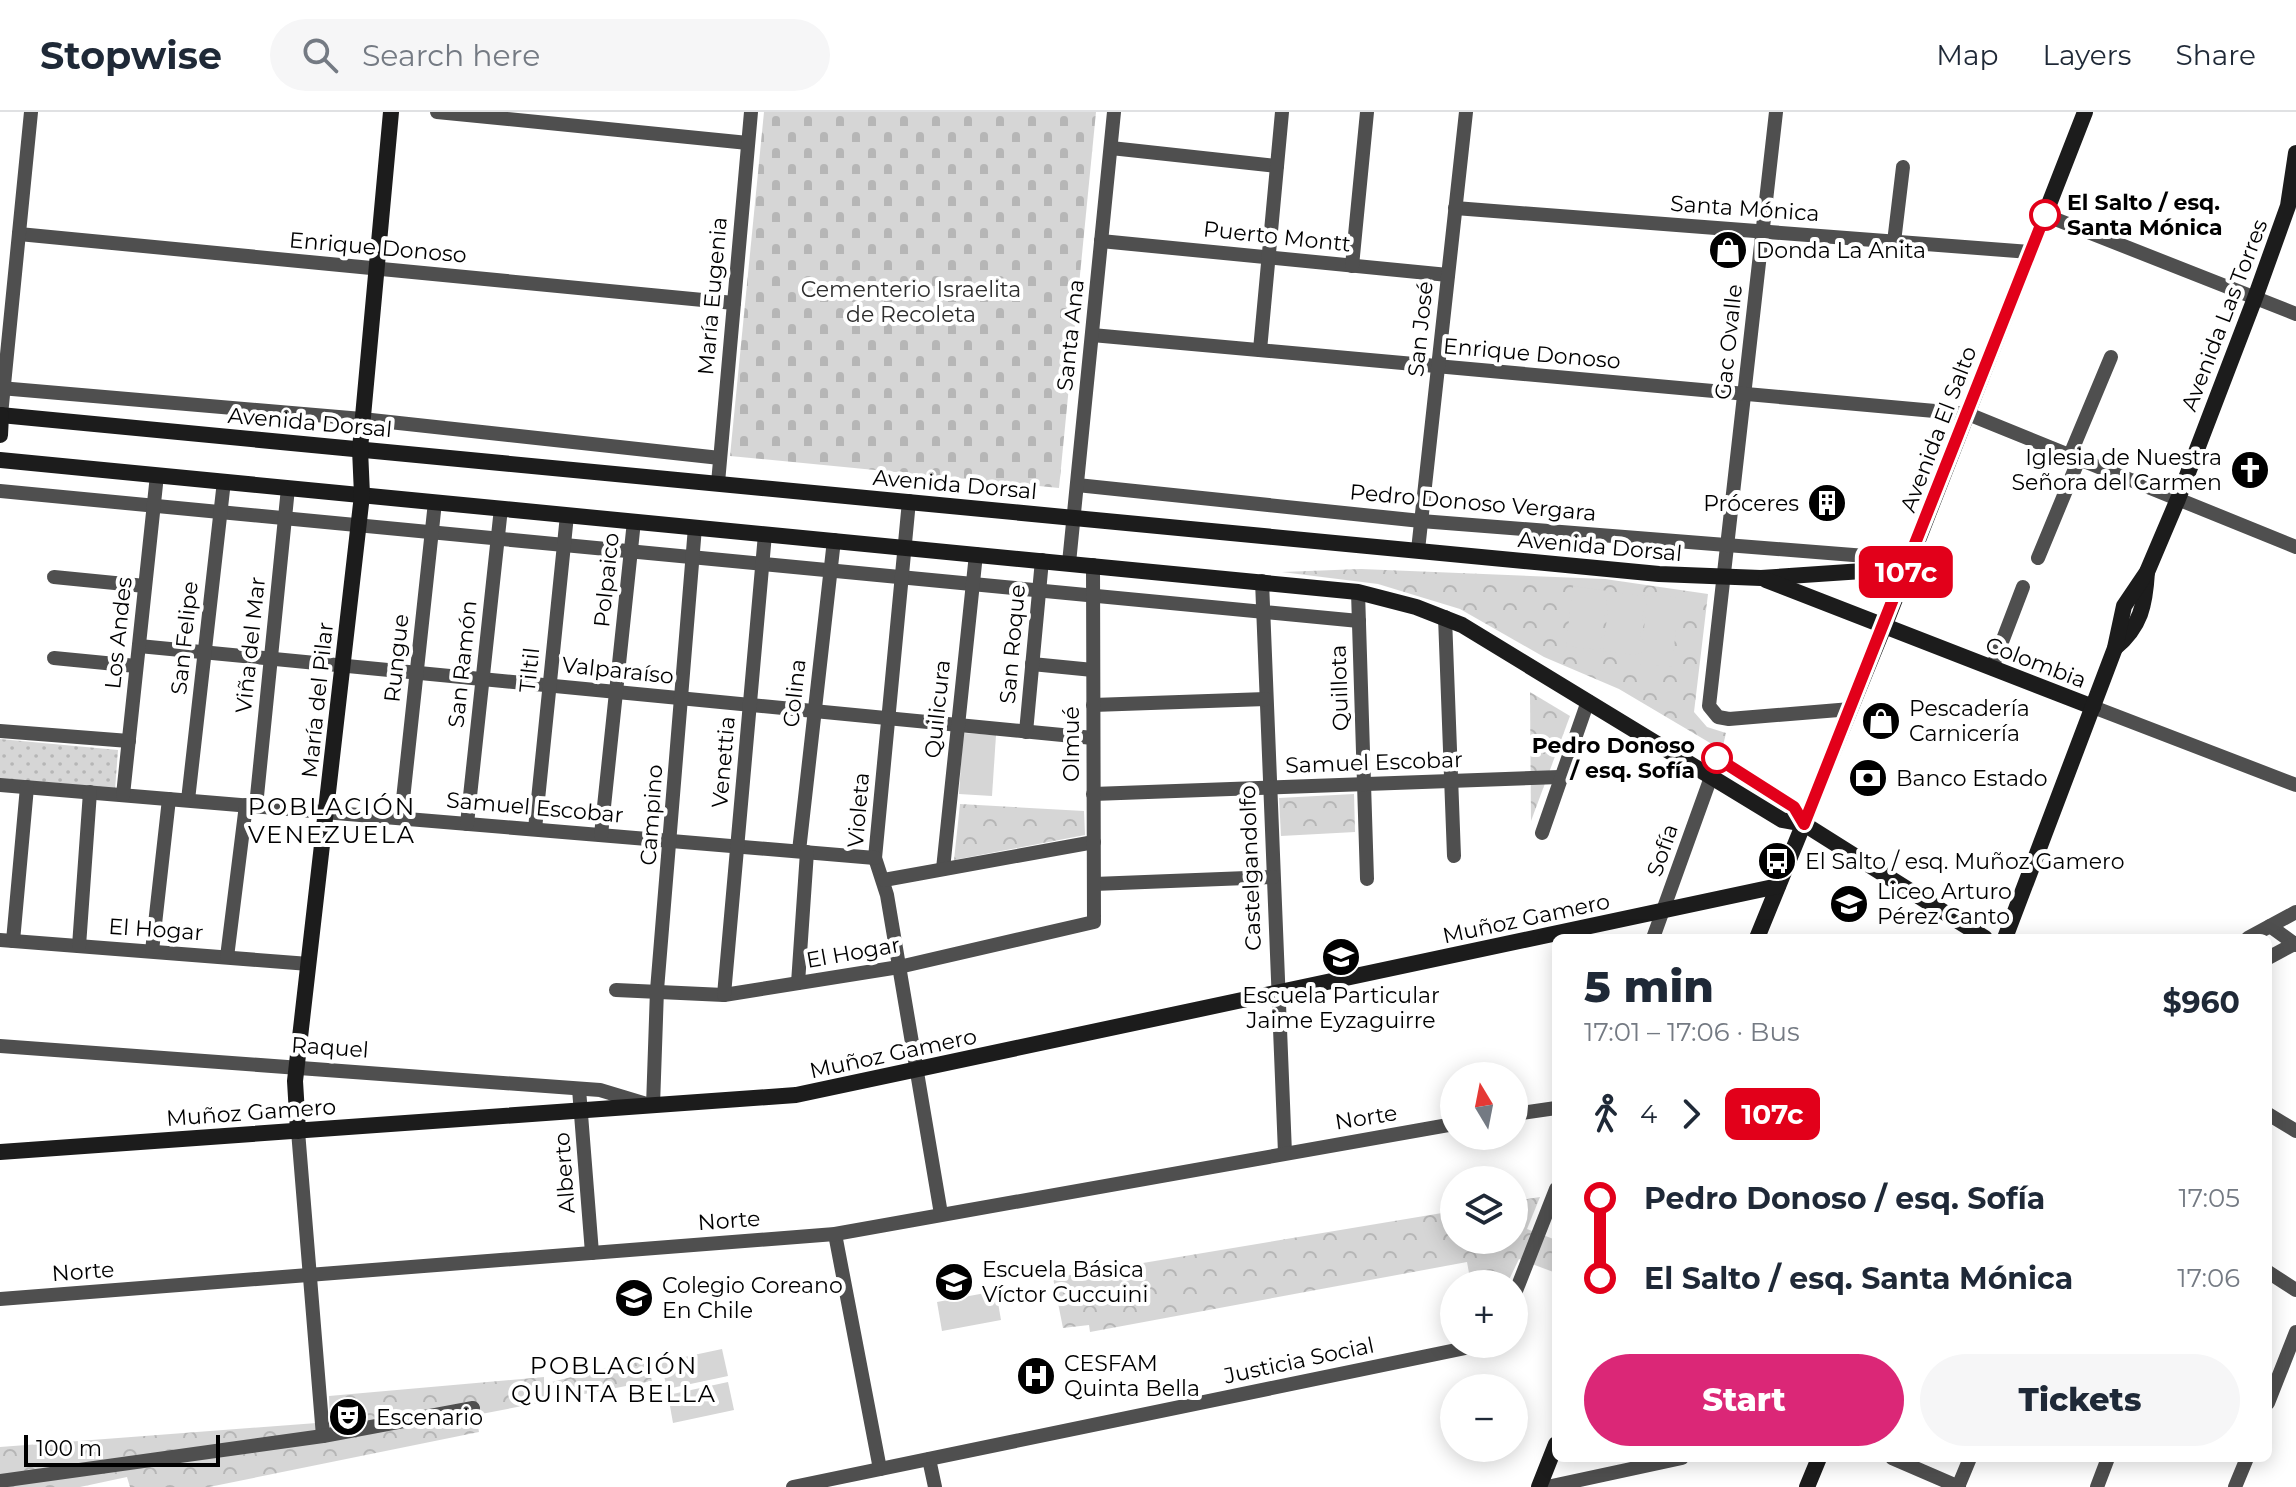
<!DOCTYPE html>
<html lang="en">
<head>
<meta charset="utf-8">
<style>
	body { margin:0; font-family:Montserrat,sans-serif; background:#f6f6f7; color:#1f2937; height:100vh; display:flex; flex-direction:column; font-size:30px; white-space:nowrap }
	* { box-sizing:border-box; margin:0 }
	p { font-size:26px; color:#747a83 }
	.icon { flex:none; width:44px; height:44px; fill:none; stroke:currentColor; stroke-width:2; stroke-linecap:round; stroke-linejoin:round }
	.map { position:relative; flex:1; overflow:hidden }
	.panel { position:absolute; left:1552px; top:822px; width:720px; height:528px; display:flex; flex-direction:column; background:#fff; border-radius:12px; box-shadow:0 4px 20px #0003 }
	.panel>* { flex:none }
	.badge { padding:0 16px; border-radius:12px; font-size:28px; line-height:52px }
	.needle { width:52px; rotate:350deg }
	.tools { position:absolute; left:1440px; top:950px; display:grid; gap:16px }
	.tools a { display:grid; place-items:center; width:88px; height:88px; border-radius:50%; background:#fff; box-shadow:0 4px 20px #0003; font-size:40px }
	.scale { position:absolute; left:24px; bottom:20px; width:196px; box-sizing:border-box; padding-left:8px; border:4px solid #000; border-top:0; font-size:22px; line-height:28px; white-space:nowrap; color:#000; -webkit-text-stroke:6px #fff; paint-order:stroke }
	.map>.badge { position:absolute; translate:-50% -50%; box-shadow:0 0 0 4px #fff }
	.legs { display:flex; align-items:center; gap:12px; height:88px; padding:0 32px; font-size:26px }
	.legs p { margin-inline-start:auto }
	.head { display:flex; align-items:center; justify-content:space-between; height:136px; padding:0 32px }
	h1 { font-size:44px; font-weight:800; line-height:60px }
	.button { display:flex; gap:16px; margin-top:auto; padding:16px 32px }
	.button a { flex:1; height:92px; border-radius:48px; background:#db2777; color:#fff; font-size:32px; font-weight:800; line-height:92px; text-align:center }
	.button a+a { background:#f6f6f7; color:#1f2937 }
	ul { padding:0 32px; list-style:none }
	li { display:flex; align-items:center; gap:28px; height:80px; font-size:30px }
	li i { display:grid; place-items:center; width:12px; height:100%; margin:0 10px; background:currentColor }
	li i::after { content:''; width:20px; height:20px; margin:-10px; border:6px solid; border-radius:50%; background:#fff }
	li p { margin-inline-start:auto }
	li:first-child i { background:linear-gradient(#0000 50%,currentColor 0) }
	li:last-child i { background:linear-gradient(currentColor 50%,#0000 0) }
	header { display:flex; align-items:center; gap:48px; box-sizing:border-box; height:112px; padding:0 40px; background:#fff; border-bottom:2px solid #e0e1e3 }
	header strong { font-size:38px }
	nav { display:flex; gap:44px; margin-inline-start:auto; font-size:28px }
	.search { width:560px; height:72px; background:#f6f6f7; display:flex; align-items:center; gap:20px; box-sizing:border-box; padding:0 28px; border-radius:44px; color:#747a83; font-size:30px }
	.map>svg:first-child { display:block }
	.grass { fill:url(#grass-dots) }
	.cemetery { fill:url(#cemetery-stones) }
	.park { fill:url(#park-crowns) }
	.garden { fill:#d6d6d6 }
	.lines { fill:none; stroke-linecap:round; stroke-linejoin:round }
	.street { stroke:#4f4f4f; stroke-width:14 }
	.secondary { stroke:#1c1c1c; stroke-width:16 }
	.line-1-casing { stroke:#fff; stroke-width:18 }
	.line-1 { stroke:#e2001a; stroke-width:12 }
	.stop-1-dot { fill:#fff; stroke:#e2001a; stroke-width:4 }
	.labels { text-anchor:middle; stroke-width:8; stroke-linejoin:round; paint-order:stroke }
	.stop-label { font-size:22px; font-weight:bold; fill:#000; stroke:#fff; text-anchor:start }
	.street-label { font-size:22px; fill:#000; stroke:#fff }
	.poi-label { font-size:22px; fill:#000; stroke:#fff; text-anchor:start }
	.park-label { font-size:22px; fill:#2d2d2d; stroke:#fff }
	.neighbourhood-label { font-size:24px; letter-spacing:2px; fill:#000; stroke:#fff }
</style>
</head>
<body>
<header>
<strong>Stopwise</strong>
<div class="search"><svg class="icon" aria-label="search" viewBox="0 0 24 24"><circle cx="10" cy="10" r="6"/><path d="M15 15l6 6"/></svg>Search here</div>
<nav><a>Map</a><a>Layers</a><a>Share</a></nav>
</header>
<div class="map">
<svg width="2296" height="1375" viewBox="0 0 2296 1375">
	<defs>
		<pattern id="grass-dots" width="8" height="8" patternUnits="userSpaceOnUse" patternTransform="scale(2)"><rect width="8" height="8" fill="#d6d6d6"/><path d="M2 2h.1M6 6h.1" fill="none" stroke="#b6b6b6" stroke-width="1.8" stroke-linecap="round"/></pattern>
		<pattern id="cemetery-stones" width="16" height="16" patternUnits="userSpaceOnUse" patternTransform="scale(2)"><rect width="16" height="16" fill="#d6d6d6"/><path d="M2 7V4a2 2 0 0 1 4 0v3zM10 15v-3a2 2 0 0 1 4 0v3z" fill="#b6b6b6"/></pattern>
		<pattern id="park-crowns" width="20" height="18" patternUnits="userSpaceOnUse" patternTransform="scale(2)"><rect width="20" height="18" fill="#d6d6d6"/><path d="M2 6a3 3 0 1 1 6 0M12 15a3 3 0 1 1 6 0" fill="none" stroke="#b6b6b6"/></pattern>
	</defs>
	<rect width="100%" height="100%" fill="#fff"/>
	<path class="grass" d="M0,627L118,638L115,678L0,669Z"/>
	<path class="cemetery" d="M764,0H1096L1059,376L730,344Z"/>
	<g class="park">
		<path d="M1361,457L1605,467L1708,482L1694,600L1707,615L1726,621L1722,638L1619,577L1544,545L1460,497L1378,472L1282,460Z"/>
		<path d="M1530,580L1570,604L1531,709Z"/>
		<path d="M1354,682L1355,720L1281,724L1279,686Z"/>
		<path d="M960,692L1084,699L1085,723L954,748Z"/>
		<path d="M1540,1085L1527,1117L1556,1128V1161L1519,1147L1507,1172H1471L1467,1150L1090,1220L1089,1213L1063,1216L1053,1166L1454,1099V1128H1514V1089Z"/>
		<path d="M646,1246L652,1269L476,1303L479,1320L209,1375H130L127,1365L80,1375H0V1335L330,1310L329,1284L544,1265V1272Z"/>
	</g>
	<g class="garden">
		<path d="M1573,474L1608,479L1600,538L1566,534Z"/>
		<path d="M1610,480L1645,484L1638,543L1603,539Z"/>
		<path d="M1648,482L1679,486L1672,555L1640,552Z"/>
		<path d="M963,621L996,623L992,684L959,682Z"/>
		<path d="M996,1179L1001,1208L942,1219L937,1190Z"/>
		<path d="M722,1237L728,1264L667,1277L661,1250Z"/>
		<path d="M728,1270L734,1298L673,1311L668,1283Z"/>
	</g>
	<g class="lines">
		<g class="street">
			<path d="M437,0L748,31"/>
			<path d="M1776,0L1709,594L1718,605L1729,607L1851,597"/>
			<path d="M1111,36L1277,54"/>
			<path d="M1455,96L2030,140"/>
			<path d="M2045,103L2296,202"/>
			<path d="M19,122L734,191"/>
			<path d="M1101,129L1448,163"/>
			<path d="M1894,130L1903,55"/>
			<path d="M1352,154L1367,0"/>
			<path d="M1092,223L1968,302L2296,435"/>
			<path d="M1260,238L1282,0"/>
			<path d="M0,276L362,307L720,346"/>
			<path d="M1,303L31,0"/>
			<path d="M2070,343L2111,245"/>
			<path d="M718,371L751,0"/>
			<path d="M1077,373L1421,409L1866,444"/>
			<path d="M0,379L1359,509"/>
			<path d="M909,389L875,746L887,783L941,1102"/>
			<path d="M1418,438L1466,0"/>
			<path d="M2038,446L2079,347"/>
			<path d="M1069,451L1114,0"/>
			<path d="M54,465L145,474"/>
			<path d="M1262,469L1285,1041"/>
			<path d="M1358,480L1367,767"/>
			<path d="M1445,505L1454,744"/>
			<path d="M139,534L1093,626"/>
			<path d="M54,546L136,554"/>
			<path d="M1032,552L1093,558"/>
			<path d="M1992,556L2023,475"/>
			<path d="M1093,593L1266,587"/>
			<path d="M2093,595L2296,673"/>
			<path d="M0,619L129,629"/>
			<path d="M1026,620L1042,448"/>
			<path d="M0,673L875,746"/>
			<path d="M1093,682L1560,665"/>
			<path d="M123,683L157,363"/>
			<path d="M188,688L224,369"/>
			<path d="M256,694L288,376"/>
			<path d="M401,706L435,390"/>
			<path d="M467,712L501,396"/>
			<path d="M535,717L567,403"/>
			<path d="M1542,721L1588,589"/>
			<path d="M601,723L634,409"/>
			<path d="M799,739L834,428"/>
			<path d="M943,757L976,442"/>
			<path d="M884,768L1094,730"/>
			<path d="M1094,772L1273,765"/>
			<path d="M2270,814L2296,833"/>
			<path d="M1653,826L1711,665"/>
			<path d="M2248,826L2296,800"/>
			<path d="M0,828L309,852"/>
			<path d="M13,829L27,675"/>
			<path d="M79,834L90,680"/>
			<path d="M152,839L169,687"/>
			<path d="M227,845L246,693"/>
			<path d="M2268,846L2296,831"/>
			<path d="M798,871L807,740"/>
			<path d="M616,878L724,883L899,855L1094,810L1093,453"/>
			<path d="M724,883L765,422"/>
			<path d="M0,934L600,978L653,994L657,878L695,415"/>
			<path d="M579,977L592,1141"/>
			<path d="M1514,1002L1556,996"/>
			<path d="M2268,1002L2296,1019"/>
			<path d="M298,1019L323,1324"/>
			<path d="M835,1122L880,1357"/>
			<path d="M2268,1160L2296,1178"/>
			<path d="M1514,1184L1556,1077"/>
			<path d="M0,1187L835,1122L1454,1012"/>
			<path d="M2268,1291L2296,1220"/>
			<path d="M1892,1346L1959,1375"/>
			<path d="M929,1347L935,1375"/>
			<path d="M0,1369L323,1324L473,1296"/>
			<path d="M793,1375L1485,1232"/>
			<path d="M1547,1375L1682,1346"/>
			<path d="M1958,1375L1970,1346"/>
			<path d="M2097,1375L2108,1346"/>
			<path d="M2235,1375L2247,1346"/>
		</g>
		<g class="secondary">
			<path d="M0,303L1659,462L1761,466L1907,456"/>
			<path d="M0,323L1,303"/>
			<path d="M0,348L1358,480L1416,495L1462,513L1782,708L1804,712"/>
			<path d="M1766,468L2093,595"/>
			<path d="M2115,536C2141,514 2145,493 2147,460"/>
			<path d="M1804,712L1985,826"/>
			<path d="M1757,826L1888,505L2085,0"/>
			<path d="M2005,826L2115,536L2124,494L2147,460L2178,387L2255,186L2288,94L2296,41"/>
			<path d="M298,1019L295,969L362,383L360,337L391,0"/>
			<path d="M0,1040L796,983L1778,774"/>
			<path d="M1539,1375L1556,1332"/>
			<path d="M1807,1375L1819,1346"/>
		</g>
	</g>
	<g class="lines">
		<defs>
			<path id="line-1" d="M1717,646L1794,695L1804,712L2045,103"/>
		</defs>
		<use href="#line-1" class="line-1-casing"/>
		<use href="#line-1" class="line-1"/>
	</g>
	<defs>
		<symbol id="shop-disc" viewBox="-11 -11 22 22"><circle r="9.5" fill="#000" stroke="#fff"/><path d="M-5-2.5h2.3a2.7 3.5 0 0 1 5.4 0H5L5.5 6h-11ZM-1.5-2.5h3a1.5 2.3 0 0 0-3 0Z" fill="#fff"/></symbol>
		<symbol id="church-disc" viewBox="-11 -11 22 22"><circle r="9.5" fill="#000" stroke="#fff"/><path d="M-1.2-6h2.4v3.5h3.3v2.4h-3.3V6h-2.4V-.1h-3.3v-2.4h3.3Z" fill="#fff"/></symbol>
		<symbol id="building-disc" viewBox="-11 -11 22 22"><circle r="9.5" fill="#000" stroke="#fff"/><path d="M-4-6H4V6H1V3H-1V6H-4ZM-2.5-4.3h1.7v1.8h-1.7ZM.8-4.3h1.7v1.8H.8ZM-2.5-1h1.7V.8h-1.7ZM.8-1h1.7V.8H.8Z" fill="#fff"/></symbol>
		<symbol id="bank-disc" viewBox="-11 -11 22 22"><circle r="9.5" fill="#000" stroke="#fff"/><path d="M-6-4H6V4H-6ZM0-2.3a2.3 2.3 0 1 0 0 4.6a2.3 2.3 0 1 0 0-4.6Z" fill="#fff"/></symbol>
		<symbol id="bus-disc" viewBox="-11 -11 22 22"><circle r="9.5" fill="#000" stroke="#fff"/><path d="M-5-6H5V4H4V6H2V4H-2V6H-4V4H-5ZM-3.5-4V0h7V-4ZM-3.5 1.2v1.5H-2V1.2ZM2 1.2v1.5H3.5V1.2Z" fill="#fff"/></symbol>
		<symbol id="school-disc" viewBox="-11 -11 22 22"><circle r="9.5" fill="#000" stroke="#fff"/><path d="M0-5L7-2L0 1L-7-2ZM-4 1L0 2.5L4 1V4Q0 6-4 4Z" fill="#fff"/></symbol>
		<symbol id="hospital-disc" viewBox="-11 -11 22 22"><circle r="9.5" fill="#000" stroke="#fff"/><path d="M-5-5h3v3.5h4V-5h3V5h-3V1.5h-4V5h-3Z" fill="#fff"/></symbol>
		<symbol id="theatre-disc" viewBox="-11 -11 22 22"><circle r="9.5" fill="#000" stroke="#fff"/><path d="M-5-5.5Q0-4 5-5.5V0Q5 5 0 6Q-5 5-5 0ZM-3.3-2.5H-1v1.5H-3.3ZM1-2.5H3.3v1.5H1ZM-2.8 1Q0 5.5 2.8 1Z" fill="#fff"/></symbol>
	</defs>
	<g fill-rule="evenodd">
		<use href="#shop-disc" x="1706" y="116" width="44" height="44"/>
		<use href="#church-disc" x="2228" y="336" width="44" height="44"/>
		<use href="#building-disc" x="1805" y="369" width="44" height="44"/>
		<use href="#shop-disc" x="1859" y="587" width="44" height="44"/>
		<use href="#bank-disc" x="1846" y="644" width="44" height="44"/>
		<use href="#bus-disc" x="1755" y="727" width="44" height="44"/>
		<use href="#school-disc" x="1827" y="770" width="44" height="44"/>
		<use href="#school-disc" x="1319" y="823" width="44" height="44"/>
		<use href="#school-disc" x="932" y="1148" width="44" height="44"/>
		<use href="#school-disc" x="612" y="1164" width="44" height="44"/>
		<use href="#hospital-disc" x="1014" y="1242" width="44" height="44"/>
		<use href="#theatre-disc" x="326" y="1283" width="44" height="44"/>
	</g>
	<g class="stop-1-dot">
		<circle cx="2045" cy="103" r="14"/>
		<circle cx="1717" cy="646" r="14"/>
	</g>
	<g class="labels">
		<g class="stop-label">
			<text x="2067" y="98">El Salto / esq.<tspan x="2067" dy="25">Santa Mónica</tspan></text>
			<text x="1695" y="641" text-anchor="end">Pedro Donoso<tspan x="1695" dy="25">/ esq. Sofía</tspan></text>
		</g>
		<g class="street-label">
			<text transform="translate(1745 96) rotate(4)" y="8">Santa Mónica</text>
			<text transform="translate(1277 124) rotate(6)" y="8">Puerto Montt</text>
			<text transform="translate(378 135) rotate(5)" y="8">Enrique Donoso</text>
			<text transform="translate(712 184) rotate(-85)" y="8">María Eugenia</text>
			<text transform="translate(2224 203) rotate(-69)" y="8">Avenida Las Torres</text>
			<text transform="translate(1420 217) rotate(-84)" y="8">San José</text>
			<text transform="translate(1070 223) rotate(-84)" y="8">Santa Ana</text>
			<text transform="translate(1728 230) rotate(-84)" y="8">Gac Ovalle</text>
			<text transform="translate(1532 241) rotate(5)" y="8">Enrique Donoso</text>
			<text transform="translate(310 310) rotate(5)" y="8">Avenida Dorsal</text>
			<text transform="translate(1938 317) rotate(-69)" y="8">Avenida El Salto</text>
			<text transform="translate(955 372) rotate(5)" y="8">Avenida Dorsal</text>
			<text transform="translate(1473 390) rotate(5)" y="8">Pedro Donoso Vergara</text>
			<text transform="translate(1600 434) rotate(5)" y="8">Avenida Dorsal</text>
			<text transform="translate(606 468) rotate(-84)" y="8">Polpaico</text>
			<text transform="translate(118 521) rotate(-84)" y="8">Los Andes</text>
			<text transform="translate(184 526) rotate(-84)" y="8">San Felipe</text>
			<text transform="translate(1012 532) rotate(-85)" y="8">San Roque</text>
			<text transform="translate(250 533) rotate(-84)" y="8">Viña del Mar</text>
			<text transform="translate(396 546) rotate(-84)" y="8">Rungue</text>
			<text transform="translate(2036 550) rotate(21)" y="8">Colombia</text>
			<text transform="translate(462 552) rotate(-84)" y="8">San Ramón</text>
			<text transform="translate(529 558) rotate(-84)" y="8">Tiltil</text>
			<text transform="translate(618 558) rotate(6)" y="8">Valparaíso</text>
			<text transform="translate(1339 576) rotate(-92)" y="8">Quillota</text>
			<text transform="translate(794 581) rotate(-84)" y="8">Colina</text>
			<text transform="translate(317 588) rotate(-84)" y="8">María del Pilar</text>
			<text transform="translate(937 597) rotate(-84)" y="8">Quilicura</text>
			<text transform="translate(1071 632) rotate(-90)" y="8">Olmué</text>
			<text transform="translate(723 650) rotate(-85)" y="8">Venettia</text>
			<text transform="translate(1374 650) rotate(-2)" y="8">Samuel Escobar</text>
			<text transform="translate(535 695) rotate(5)" y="8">Samuel Escobar</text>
			<text transform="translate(858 698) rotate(-85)" y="8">Violeta</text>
			<text transform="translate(651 703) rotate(-86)" y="8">Campino</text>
			<text transform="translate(1662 738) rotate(-71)" y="8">Sofía</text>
			<text transform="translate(1250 756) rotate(-92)" y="8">Castelgandolfo</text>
			<text transform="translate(1526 806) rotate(-12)" y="8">Muñoz Gamero</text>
			<text transform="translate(156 817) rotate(4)" y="8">El Hogar</text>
			<text transform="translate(853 840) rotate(-10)" y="8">El Hogar</text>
			<text transform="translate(330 935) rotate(4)" y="8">Raquel</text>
			<text transform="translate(893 941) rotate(-12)" y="8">Muñoz Gamero</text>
			<text transform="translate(251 1000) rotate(-4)" y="8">Muñoz Gamero</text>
			<text transform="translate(1366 1005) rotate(-9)" y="8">Norte</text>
			<text transform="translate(564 1061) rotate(-94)" y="8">Alberto</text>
			<text transform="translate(729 1108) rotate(-4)" y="8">Norte</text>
			<text transform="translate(83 1159) rotate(-4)" y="8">Norte</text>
			<text transform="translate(1299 1248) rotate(-12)" y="8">Justicia Social</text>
		</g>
		<g class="poi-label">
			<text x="1756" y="146">Donda La Anita</text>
			<text x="2222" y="353" text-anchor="end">Iglesia de Nuestra<tspan x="2222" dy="25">Señora del Carmen</tspan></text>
			<text x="1799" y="399" text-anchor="end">Próceres</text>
			<text x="1909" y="604">Pescadería<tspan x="1909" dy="25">Carnicería</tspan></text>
			<text x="1896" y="674">Banco Estado</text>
			<text x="1805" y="757">El Salto / esq. Muñoz Gamero</text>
			<text x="1877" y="787">Liceo Arturo<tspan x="1877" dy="25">Pérez Canto</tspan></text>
			<text x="1341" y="891" text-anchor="middle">Escuela Particular<tspan x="1341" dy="25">Jaime Eyzaguirre</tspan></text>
			<text x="982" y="1165">Escuela Básica<tspan x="982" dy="25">Víctor Cuccuini</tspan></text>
			<text x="662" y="1181">Colegio Coreano<tspan x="662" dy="25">En Chile</tspan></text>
			<text x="1064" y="1259">CESFAM<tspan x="1064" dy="25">Quinta Bella</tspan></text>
			<text x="376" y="1313">Escenario</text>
		</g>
		<g class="park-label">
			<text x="911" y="185">Cementerio Israelita<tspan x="911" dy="25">de Recoleta</tspan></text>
		</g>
		<g class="neighbourhood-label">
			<text x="332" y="703">POBLACIÓN<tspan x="332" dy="28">VENEZUELA</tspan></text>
			<text x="614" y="1262">POBLACIÓN<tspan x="614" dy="28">QUINTA BELLA</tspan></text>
		</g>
	</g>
</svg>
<div class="tools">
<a><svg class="needle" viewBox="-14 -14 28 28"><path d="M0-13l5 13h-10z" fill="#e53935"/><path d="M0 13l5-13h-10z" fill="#747a83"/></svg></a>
<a><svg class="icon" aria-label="layers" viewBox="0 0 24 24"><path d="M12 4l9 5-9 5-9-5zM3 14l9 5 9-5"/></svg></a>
<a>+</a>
<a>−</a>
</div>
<div class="scale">100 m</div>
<b class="badge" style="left:1906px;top:460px;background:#e2001a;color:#fff">107c</b>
<section class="panel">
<div class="head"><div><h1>5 min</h1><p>17:01 – 17:06 · Bus</p></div><b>$960</b></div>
<div class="legs"><svg class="icon" aria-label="walk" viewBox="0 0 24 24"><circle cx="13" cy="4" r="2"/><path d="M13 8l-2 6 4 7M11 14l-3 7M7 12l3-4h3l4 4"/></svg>4<svg class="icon" aria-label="forward" viewBox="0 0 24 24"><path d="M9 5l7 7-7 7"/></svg><b class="badge" style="background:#e2001a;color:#fff">107c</b></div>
<ul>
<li><i style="color:#e2001a"></i><b>Pedro Donoso / esq. Sofía</b><p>17:05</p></li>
<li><i style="color:#e2001a"></i><b>El Salto / esq. Santa Mónica</b><p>17:06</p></li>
</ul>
<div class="button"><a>Start</a><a>Tickets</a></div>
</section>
</div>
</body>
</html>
